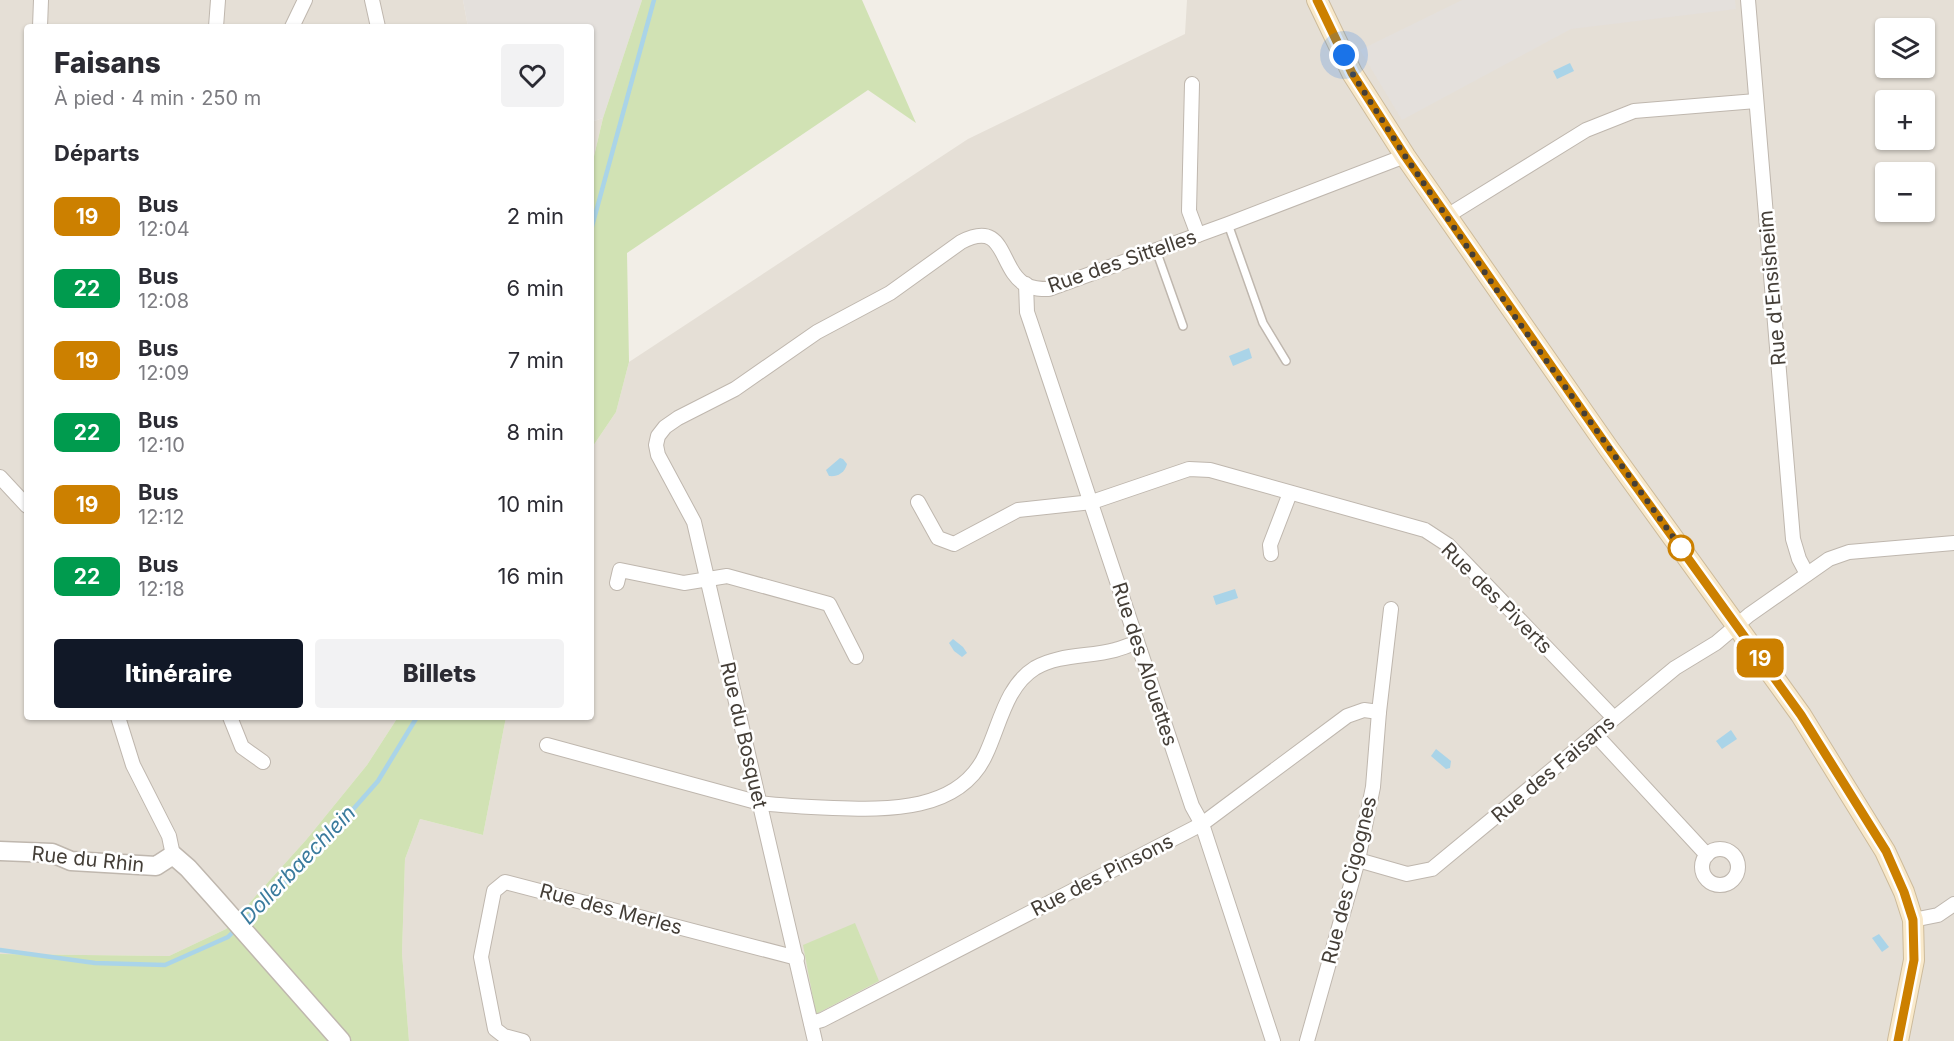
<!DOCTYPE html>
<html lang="fr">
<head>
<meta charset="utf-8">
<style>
	body { margin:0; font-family:Inter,sans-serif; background:#f2f2f3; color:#2b2b33; height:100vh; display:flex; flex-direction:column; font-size:22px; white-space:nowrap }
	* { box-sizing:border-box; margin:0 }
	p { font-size:20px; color:#7c7c81 }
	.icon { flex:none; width:33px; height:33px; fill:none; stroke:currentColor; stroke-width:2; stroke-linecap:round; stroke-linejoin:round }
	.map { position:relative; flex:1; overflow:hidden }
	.sheet { position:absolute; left:24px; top:24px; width:570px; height:696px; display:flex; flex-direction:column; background:#fff; border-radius:6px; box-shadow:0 2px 4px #0004 }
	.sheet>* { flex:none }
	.badge { padding:0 12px; border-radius:9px; font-size:21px; line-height:39px }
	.tools { position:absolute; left:1875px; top:18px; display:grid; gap:12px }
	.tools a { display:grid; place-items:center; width:60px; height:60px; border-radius:6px; background:#fff; box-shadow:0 2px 4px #0004; font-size:30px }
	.you { position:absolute; width:30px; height:30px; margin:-15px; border:4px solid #fff; border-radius:50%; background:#1a73e8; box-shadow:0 0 0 9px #1a73e833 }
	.map>.badge { position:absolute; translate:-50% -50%; box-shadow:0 0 0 3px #fff }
	h2 { padding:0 30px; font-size:22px; line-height:54px }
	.round { display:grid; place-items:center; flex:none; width:63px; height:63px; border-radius:6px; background:#f2f2f3 }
	.overview { display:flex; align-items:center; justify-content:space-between; height:102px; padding:0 30px }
	h1 { font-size:28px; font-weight:800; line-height:45px }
	.primary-button { display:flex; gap:12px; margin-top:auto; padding:12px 30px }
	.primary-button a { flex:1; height:69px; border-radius:6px; background:#111827; color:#fff; font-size:24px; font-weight:800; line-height:69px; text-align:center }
	.primary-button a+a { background:#f2f2f3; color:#2b2b33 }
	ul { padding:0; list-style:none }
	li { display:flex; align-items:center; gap:18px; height:72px; padding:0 30px }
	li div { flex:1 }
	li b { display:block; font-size:22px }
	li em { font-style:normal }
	li .badge { min-width:66px; font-weight:700; text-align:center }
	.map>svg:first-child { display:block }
	.residential { fill:#e5dfd6; fill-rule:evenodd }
	.industrial { fill:#e4e0dc }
	.green { fill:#d1e2b4 }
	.water { fill:#aad4e8 }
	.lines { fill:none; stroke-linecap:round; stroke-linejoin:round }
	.stream { stroke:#aad4e8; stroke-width:4.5 }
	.service-casing { stroke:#bfb7ae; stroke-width:10 }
	.minor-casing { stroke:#bfb7ae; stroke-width:16 }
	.tertiary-casing { stroke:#bfb7ae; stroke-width:21 }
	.secondary-casing { stroke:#cdbb9b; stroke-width:22 }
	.service { stroke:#fff; stroke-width:7 }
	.minor { stroke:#fff; stroke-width:14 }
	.tertiary { stroke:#fff; stroke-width:18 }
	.secondary { stroke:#f9e9ca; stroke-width:20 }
	.line-casing { stroke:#fff; stroke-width:14 }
	.line { stroke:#cc8000; stroke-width:9 }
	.walk { stroke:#443e37; stroke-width:6; stroke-dasharray:0 10.8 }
	.stop-dot { fill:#fff; stroke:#cc8000; stroke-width:3 }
	.labels { text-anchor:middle; stroke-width:5; stroke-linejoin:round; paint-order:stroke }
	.street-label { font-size:20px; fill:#443e37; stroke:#fff }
	.water-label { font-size:21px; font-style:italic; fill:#3a7b9d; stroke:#fff }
</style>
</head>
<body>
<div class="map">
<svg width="1954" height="1041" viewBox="0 0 1954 1041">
	<rect width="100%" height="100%" fill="#f2eee7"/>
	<g class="residential">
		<path d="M0,0H463L468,27H27V717H398L367,765L306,840L226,929L169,956L0,954Z"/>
		<path d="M1187,0H1954V1041H409L402,953L405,859L420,819L483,835L506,717H591V449L616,412L629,362L968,139L1185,34ZM1886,28H1924V68H1886ZM1886,100H1924V140H1886ZM1886,172H1924V212H1886Z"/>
		<path d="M603,118L591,169V122Z"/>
	</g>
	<g class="industrial">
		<path d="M463,0H642L603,118L591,122V27H468Z"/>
		<path d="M1462,0H1735L1736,9L1571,29L1402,120L1360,50Z"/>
	</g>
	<g class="green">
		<path d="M642,0H862L916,123L868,90L627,253L629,362L616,412L591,449V169L603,118Z"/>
		<path d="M398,717H506L483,835L420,819L405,859L402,953L409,1041H0V954L169,956L226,929L306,840L367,765Z"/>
		<path d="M855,923L879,981L816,1014L803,945Z"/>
	</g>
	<g class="water">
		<path d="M1570,63L1574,71L1557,79L1553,71Z"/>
		<path d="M1249,348L1252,358L1233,366L1229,356Z"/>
		<path d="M840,458L843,459L847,464C845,473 837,477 829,476L826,470Z"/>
		<path d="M1235,589L1238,598L1216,605L1213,596Z"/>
		<path d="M953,639L963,647L967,653L962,657L954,651L949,643Z"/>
		<path d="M1731,730L1737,739L1722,749L1716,741Z"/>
		<path d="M1436,749L1451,761L1450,768L1446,769L1431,756Z"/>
		<path d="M1879,934L1889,947L1882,952L1872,938Z"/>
	</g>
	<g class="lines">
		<g class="stream">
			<path d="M591,230L654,0"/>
			<path d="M242,923L305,864L378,781L417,717"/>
			<path d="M0,950L95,963L165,965L228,937L236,929"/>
		</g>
		<defs>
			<g id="service">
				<path d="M1228,224L1263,323L1286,361"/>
				<path d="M1156,250L1183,326"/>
			</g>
			<g id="minor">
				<path d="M372,0L378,27"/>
				<path d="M1748,0L1793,539L1799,559L1807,574"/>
				<path d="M40,27L41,0"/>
				<path d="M216,27L218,0"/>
				<path d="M292,27L305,0"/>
				<path d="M1192,84L1189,211L1198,235"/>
				<path d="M1447,216L1586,130L1634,111L1756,101"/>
				<path d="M1026,284L1027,312C1083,476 1136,641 1192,806L1202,824L1273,1041"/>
				<path d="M0,477L27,506"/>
				<path d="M918,502L938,538L954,544L1018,510L1092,502L1189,469L1210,470L1425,530L1448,545L1614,718"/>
				<path d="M1271,554L1270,545L1290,493"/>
				<path d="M617,583L620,570L684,583L727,576L829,604L856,657"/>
				<path d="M118,717L133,765L169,836L173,855"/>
				<path d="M230,717L242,747L263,762"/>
				<path d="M1595,734L1707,855"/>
				<path d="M547,745L760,803C785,806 809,807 833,808C887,810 960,812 986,754C1000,724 1006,686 1035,668C1059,654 1089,657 1115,650C1122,648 1129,645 1137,643"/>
				<circle cx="1720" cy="867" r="18"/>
				<path d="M1358,860L1407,874L1432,869L1675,668L1716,643L1749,615L1829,559L1849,552L1954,543"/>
				<path d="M1913,920L1938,915L1954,904"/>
				<path d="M811,1023L822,1020L1202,824L1347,716L1364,710L1379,712"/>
				<path d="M523,1041L504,1036L495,1029L481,957L494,891L505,882L797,958"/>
				<path d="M815,1041L694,522L658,455L656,445L658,436L665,427L678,418L735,389L817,332L890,293L961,242C1007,218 998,269 1026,285C1033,289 1041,289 1049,289L1228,224L1405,156"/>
				<path d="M1307,1041L1358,860L1373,787L1379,712L1391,609"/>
			</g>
			<path id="tertiary" d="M0,851L52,853L71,861L156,866L173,855L188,868L214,897L341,1041"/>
			<path id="secondary" d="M1317,0L1352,73L1405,156L1609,449L1801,715L1885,851L1904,892L1913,920L1914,960L1898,1041"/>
		</defs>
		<use href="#service" class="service-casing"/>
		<use href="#minor" class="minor-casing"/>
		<use href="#tertiary" class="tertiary-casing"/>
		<use href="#secondary" class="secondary-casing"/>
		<use href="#service" class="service"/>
		<use href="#minor" class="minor"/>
		<use href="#tertiary" class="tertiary"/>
		<use href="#secondary" class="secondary"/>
	</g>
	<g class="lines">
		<defs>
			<path id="line" d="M1317,0L1352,73L1405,156L1609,449L1801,715L1886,851L1904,892L1913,920L1914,960L1898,1041"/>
		</defs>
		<use href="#line" class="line-casing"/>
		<use href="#line" class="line"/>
		<path class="walk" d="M1344,55L1352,73L1405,156L1520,324L1681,548"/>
	</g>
	<circle class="stop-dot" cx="1681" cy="548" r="12"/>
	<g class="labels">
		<g class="street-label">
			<text transform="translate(1122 261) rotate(-19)" y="7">Rue des Sittelles</text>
			<text transform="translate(1772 288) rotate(-95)" y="7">Rue d'Ensisheim</text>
			<text transform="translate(1497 598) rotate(45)" y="7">Rue des Piverts</text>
			<text transform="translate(1145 664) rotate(72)" y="7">Rue des Alouettes</text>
			<text transform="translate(744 735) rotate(77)" y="7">Rue du Bosquet</text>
			<text transform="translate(1553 769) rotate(-40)" y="7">Rue des Faisans</text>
			<text transform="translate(88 859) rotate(6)" y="7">Rue du Rhin</text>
			<text transform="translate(1102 875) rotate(-27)" y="7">Rue des Pinsons</text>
			<text transform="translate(1349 880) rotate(-76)" y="7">Rue des Cigognes</text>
			<text transform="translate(611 909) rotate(15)" y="7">Rue des Merles</text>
		</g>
		<g class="water-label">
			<text transform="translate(298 865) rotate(-46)" y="7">Dollerbaechlein</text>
		</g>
	</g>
</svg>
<div class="tools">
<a><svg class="icon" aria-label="layers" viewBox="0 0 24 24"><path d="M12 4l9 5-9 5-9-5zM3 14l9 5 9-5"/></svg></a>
<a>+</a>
<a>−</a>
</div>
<div class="you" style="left:1344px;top:55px"></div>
<b class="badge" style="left:1760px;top:658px;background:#cc8000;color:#fff">19</b>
<section class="sheet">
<div class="overview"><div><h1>Faisans</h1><p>À pied · 4 min · 250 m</p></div><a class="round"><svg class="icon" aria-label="heart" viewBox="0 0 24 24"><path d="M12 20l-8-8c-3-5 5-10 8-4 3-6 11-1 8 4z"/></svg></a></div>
<h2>Départs</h2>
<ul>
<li><span class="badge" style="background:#cc8000;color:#fff">19</span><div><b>Bus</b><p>12:04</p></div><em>2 min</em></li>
<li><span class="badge" style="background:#009b4e;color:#fff">22</span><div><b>Bus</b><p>12:08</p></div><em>6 min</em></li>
<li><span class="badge" style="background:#cc8000;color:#fff">19</span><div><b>Bus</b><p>12:09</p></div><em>7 min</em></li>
<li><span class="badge" style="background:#009b4e;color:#fff">22</span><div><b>Bus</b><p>12:10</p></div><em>8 min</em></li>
<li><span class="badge" style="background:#cc8000;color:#fff">19</span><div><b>Bus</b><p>12:12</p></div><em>10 min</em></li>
<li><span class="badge" style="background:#009b4e;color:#fff">22</span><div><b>Bus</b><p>12:18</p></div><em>16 min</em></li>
</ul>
<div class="primary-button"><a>Itinéraire</a><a>Billets</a></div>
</section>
</div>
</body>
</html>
